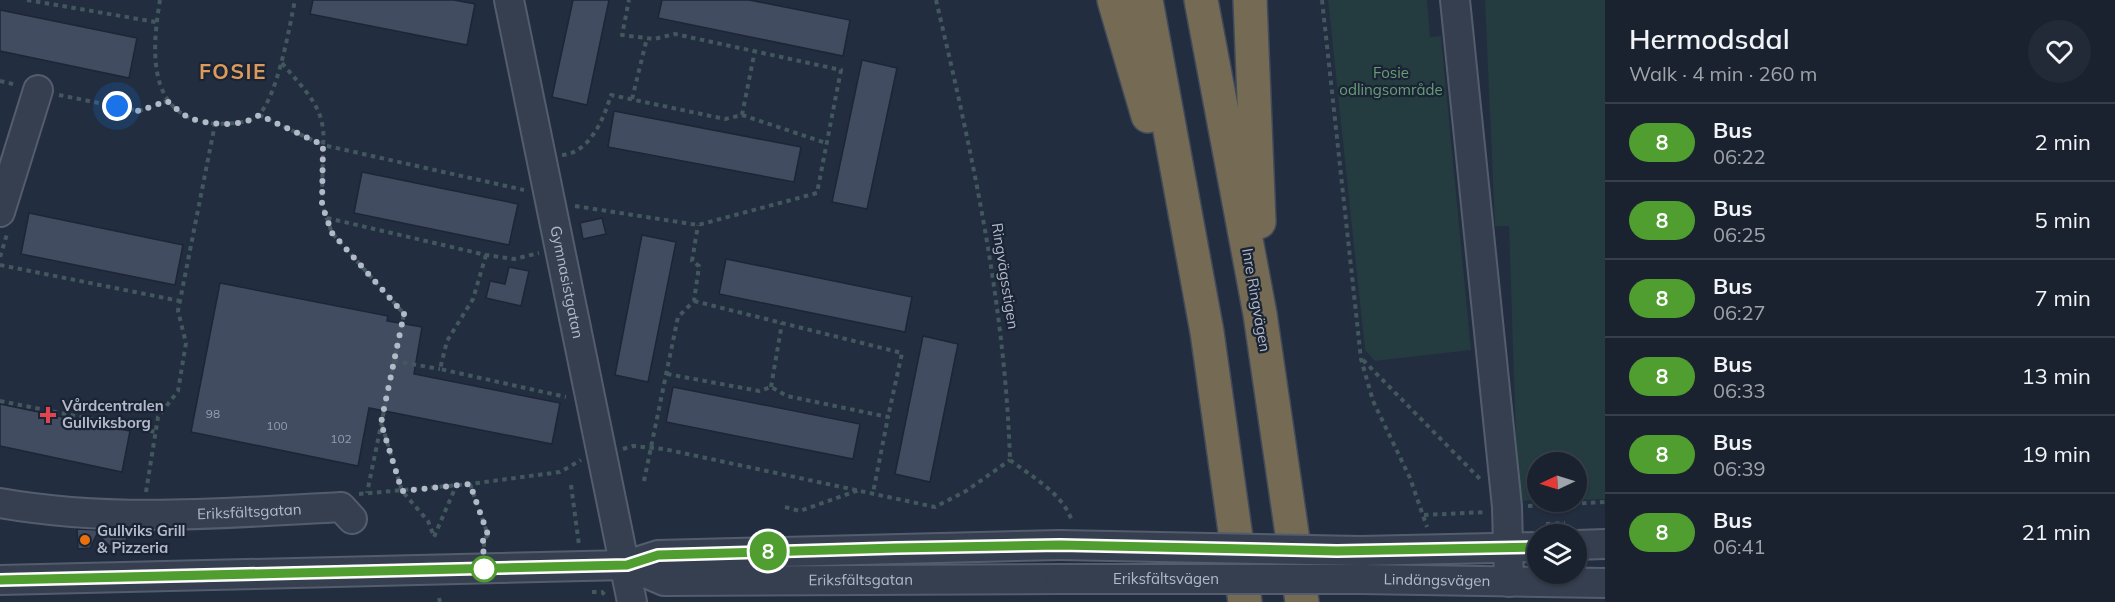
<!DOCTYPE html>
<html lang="en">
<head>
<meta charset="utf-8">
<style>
	body { margin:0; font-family:Mulish,sans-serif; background:#232a37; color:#f1f3f6; height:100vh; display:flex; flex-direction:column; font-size:22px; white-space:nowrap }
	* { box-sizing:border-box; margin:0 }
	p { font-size:20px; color:#9fa4aa }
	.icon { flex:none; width:33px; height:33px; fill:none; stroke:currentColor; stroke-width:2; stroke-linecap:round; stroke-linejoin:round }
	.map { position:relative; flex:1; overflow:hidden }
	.drawer { display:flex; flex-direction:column; background:#1a222f; width:510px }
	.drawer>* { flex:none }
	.badge { padding:0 12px; border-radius:20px; font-size:21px; line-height:39px }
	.needle { width:39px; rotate:266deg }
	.buttons { position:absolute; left:1527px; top:452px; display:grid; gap:12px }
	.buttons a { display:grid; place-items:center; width:60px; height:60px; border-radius:50%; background:#1a222f; box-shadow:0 2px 4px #0004,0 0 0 2px #383f4b; font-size:30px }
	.you { position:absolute; width:30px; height:30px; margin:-15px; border:4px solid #fff; border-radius:50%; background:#1a73e8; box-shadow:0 0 0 9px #1a73e833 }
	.map>.badge { position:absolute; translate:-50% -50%; box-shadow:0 0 0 3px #fff }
	.round { display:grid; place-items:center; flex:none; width:63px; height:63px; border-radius:32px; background:#232a37 }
	.head { display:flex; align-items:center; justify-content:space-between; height:102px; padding:0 24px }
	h1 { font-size:28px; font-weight:600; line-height:45px }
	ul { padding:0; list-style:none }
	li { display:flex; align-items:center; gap:18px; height:78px; padding:0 24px; border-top:2px solid #383f4b }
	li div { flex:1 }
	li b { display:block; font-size:22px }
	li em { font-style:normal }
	li .badge { min-width:66px; font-weight:700; text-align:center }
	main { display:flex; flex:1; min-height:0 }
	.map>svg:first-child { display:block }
	.green { fill:#243b40 }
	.building { fill:#414c61; stroke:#1d2636; stroke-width:1.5 }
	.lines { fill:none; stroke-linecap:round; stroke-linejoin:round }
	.minor-casing { stroke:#545d6d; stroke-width:32 }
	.highway-casing { stroke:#414a5a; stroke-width:36 }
	.path { stroke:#42585d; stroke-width:4; stroke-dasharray:4.5 4.5; stroke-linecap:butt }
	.minor { stroke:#363f4f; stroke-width:28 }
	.highway { stroke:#756a53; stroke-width:33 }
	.minor-bridge-casing { stroke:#545d6d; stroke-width:32; stroke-linecap:butt }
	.minor-bridge { stroke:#363f4f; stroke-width:28 }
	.line-casing { stroke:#fff; stroke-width:14 }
	.line { stroke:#509e2f; stroke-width:9 }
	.walk { stroke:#b2baca; stroke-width:6; stroke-dasharray:0 10.8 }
	.health-dot { fill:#e0444e; stroke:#1b2434; stroke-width:2 }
	.food-dot { fill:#e8710a; stroke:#1b2434; stroke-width:2 }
	.stop-dot { fill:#fff; stroke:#509e2f; stroke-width:3 }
	.labels { text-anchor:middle; stroke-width:4.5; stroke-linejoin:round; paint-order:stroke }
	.number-label { font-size:12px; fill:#969eb0 }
	.park-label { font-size:15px; fill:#679d77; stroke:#1b2434 }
	.street-label { font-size:15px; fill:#b2baca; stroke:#1b2434 }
	.poi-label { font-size:15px; font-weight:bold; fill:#b2baca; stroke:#1b2434; text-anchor:start }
	.district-label { font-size:21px; font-weight:bold; letter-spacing:1.5px; fill:#dc9b5b; stroke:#1b2434 }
</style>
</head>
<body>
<main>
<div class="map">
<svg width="1605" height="602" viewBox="0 0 1605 602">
	<rect width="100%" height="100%" fill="#222d3f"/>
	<g class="green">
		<path d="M1328,0H1427L1430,37L1441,36L1471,350L1375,361L1365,350Z"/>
		<path d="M1485,0H1605V499L1577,500L1576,462H1538L1537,500L1518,501L1509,226H1495Z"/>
	</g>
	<g class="building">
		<path d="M313,0H454L475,4L467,45L310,14Z"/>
		<path d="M573,0H609L587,105L552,97Z"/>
		<path d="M662,0H749L850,20L843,56L658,18Z"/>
		<path d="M0,10L137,38L129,78L0,51Z"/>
		<path d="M862,60L897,68L867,209L832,202Z"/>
		<path d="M614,111L801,147L794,182L608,147Z"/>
		<path d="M362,172L518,204L509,245L354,213Z"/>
		<path d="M29,213L183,245L175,285L21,254Z"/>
		<path d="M602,218L606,234L583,239L580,223Z"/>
		<path d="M642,235L676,242L648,382L615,375Z"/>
		<path d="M726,259L912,297L905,332L719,294Z"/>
		<path d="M509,267L529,271L521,306L486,298L490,281L505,284Z"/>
		<path d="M220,283L388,316L387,321L422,327L414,374L560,403L552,444L369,408L358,466L191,432Z"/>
		<path d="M923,336L958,344L930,482L895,474Z"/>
		<path d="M673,387L860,424L853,459L666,422Z"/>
		<path d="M0,404L130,431L122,472L0,446Z"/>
		<path d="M77,529L126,531L127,548L113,549L97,534L90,548L78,549Z"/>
	</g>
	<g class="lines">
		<defs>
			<g id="minor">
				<path id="s1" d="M509,0L632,602"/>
				<path d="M1455,0L1507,507L1509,582"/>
				<path d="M0,212L38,90"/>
				<path id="s2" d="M0,503C113,523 227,513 341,507L352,519"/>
				<path d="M1576,545L1605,544"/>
				<path d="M1361,551L1538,547"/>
				<path id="s3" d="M627,565L664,581L1061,579"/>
				<path id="s4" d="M1361,579L1605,583"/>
				<path d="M0,580L627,565L658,555L1060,545"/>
			</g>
			<g id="highway">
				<path d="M1114,0L1148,116"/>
				<path d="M1146,0L1207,332L1245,602"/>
				<path d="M1201,0L1260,314L1302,602"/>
				<path d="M1250,0L1259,222"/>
			</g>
		</defs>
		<use href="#minor" class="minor-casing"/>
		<use href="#highway" class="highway-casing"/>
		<g class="path">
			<path d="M27,0L156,22"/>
			<path d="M160,0C154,37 146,97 188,117C196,121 207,122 215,124"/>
			<path d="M936,0C972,152 1005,303 1010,460"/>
			<path d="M1322,0L1361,359L1373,401L1410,478L1427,527"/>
			<path d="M282,63C304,90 327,108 323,145L524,190"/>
			<path d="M0,81L17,85"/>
			<path d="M59,95L139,111L167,101"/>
			<path d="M632,99L647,38"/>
			<path d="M259,115L323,145L322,205L332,233L404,314L367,493"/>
			<path d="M742,115L755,50"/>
			<path d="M562,155C590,153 604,118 611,95L725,119L742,115L826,143"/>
			<path d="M575,206L698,225L817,193L841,70L675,34L654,39L622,35L629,0"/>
			<path d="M327,218L486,255L514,259L539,253"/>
			<path d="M486,255L473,299L447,341L440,369L566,397"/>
			<path d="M0,257L7,234"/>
			<path d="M0,265L180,301"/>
			<path d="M694,301L902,353L888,417"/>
			<path d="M1363,360L1480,479"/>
			<path d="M394,361L440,369"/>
			<path d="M667,374L759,391L771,387L787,396L888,417L873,493"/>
			<path d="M771,387L782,323"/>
			<path d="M0,401L156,432"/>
			<path d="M382,425L402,491L428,521L434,537L456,486"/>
			<path d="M623,449L633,446L664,449L935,507L966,491L1010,460"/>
			<path d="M1010,460C1031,476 1065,495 1072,522"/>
			<path d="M644,481L678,317L694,301L699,266L692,261L698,225"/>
			<path d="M470,484L488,535L484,539V547"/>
			<path d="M571,485L579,545"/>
			<path d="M146,492L158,417L178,391L186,343L178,311L215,124C227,123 242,124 253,119C276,109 290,24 295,0"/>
			<path d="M359,494L470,484L560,472L581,460"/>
			<path d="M1528,506L1605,502"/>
			<path d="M785,507L800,511L859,490"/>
			<path d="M1424,515L1486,512"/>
			<path d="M1546,524L1565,523"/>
			<path d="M592,592H602L607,597"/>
			<path d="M439,598L440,602"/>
		</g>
		<use href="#minor" class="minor"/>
		<use href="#highway" class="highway"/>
		<defs>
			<g id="minor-bridge">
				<path d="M1060,545L1361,551"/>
				<path id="s5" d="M1061,579H1361"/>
			</g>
		</defs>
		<use href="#minor-bridge" class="minor-bridge-casing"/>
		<use href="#minor-bridge" class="minor-bridge"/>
	</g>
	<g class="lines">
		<defs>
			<path id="line" d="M0,580L627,565L658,555L896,548L1060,545L1337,551L1538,547"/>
		</defs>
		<use href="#line" class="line-casing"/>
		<use href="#line" class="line"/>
		<path class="walk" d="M117,106L139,111L167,101C174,106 182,115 190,118C209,125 242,128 259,115L323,145L322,205L332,233L404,314L381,423L402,491L470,484L488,535L483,539L484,569"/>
	</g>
	<path class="health-dot" d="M45 406h6v6h6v6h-6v6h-6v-6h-6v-6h6z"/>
	<circle class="food-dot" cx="85" cy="540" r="6"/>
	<circle class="stop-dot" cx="484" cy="569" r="12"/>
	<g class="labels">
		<g class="number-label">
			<text x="213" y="418">98</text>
			<text x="277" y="430">100</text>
			<text x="341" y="443">102</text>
		</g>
		<g class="park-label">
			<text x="1391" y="78">Fosie<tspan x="1391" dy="17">odlingsområde</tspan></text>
		</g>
		<g class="street-label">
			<text transform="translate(1005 276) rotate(81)" y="5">Ringvägsstigen</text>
			<text dy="5" stroke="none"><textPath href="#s1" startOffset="288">Gymnasistgatan</textPath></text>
			<text transform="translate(1256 300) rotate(80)" y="5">Inre Ringvägen</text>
			<text dy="5" stroke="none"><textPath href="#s2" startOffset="250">Eriksfältsgatan</textPath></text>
			<text dy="5" stroke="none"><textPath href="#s3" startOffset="237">Eriksfältsgatan</textPath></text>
			<text dy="5" stroke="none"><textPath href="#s5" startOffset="105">Eriksfältsvägen</textPath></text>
			<text dy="5" stroke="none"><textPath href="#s4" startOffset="76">Lindängsvägen</textPath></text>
		</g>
		<g class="poi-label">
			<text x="62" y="411">Vårdcentralen<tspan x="62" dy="17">Gullviksborg</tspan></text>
			<text x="97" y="536">Gullviks Grill<tspan x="97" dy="17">&amp; Pizzeria</tspan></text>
		</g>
		<g class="district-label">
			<text x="233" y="79">FOSIE</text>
		</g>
	</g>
</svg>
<div class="buttons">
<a><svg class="needle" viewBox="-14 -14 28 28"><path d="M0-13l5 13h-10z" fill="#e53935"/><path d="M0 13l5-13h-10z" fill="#9fa4aa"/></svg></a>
<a><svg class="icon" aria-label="layers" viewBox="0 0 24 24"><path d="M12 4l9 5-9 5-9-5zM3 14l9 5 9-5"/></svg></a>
</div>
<div class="you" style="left:117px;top:106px"></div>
<b class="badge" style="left:768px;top:551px;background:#509e2f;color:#fff">8</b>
</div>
<section class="drawer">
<div class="head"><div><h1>Hermodsdal</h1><p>Walk · 4 min · 260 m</p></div><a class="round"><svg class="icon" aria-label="heart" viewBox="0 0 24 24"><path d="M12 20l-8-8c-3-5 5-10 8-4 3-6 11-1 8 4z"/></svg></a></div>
<ul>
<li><span class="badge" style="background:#509e2f;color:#fff">8</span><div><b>Bus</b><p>06:22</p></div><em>2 min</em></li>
<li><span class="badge" style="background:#509e2f;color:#fff">8</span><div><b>Bus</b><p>06:25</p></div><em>5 min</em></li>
<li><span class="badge" style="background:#509e2f;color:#fff">8</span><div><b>Bus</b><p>06:27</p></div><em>7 min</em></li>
<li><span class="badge" style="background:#509e2f;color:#fff">8</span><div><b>Bus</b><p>06:33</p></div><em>13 min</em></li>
<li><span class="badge" style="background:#509e2f;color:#fff">8</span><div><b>Bus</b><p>06:39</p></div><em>19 min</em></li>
<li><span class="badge" style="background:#509e2f;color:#fff">8</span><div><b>Bus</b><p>06:41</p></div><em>21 min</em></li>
</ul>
</section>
</main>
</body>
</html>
